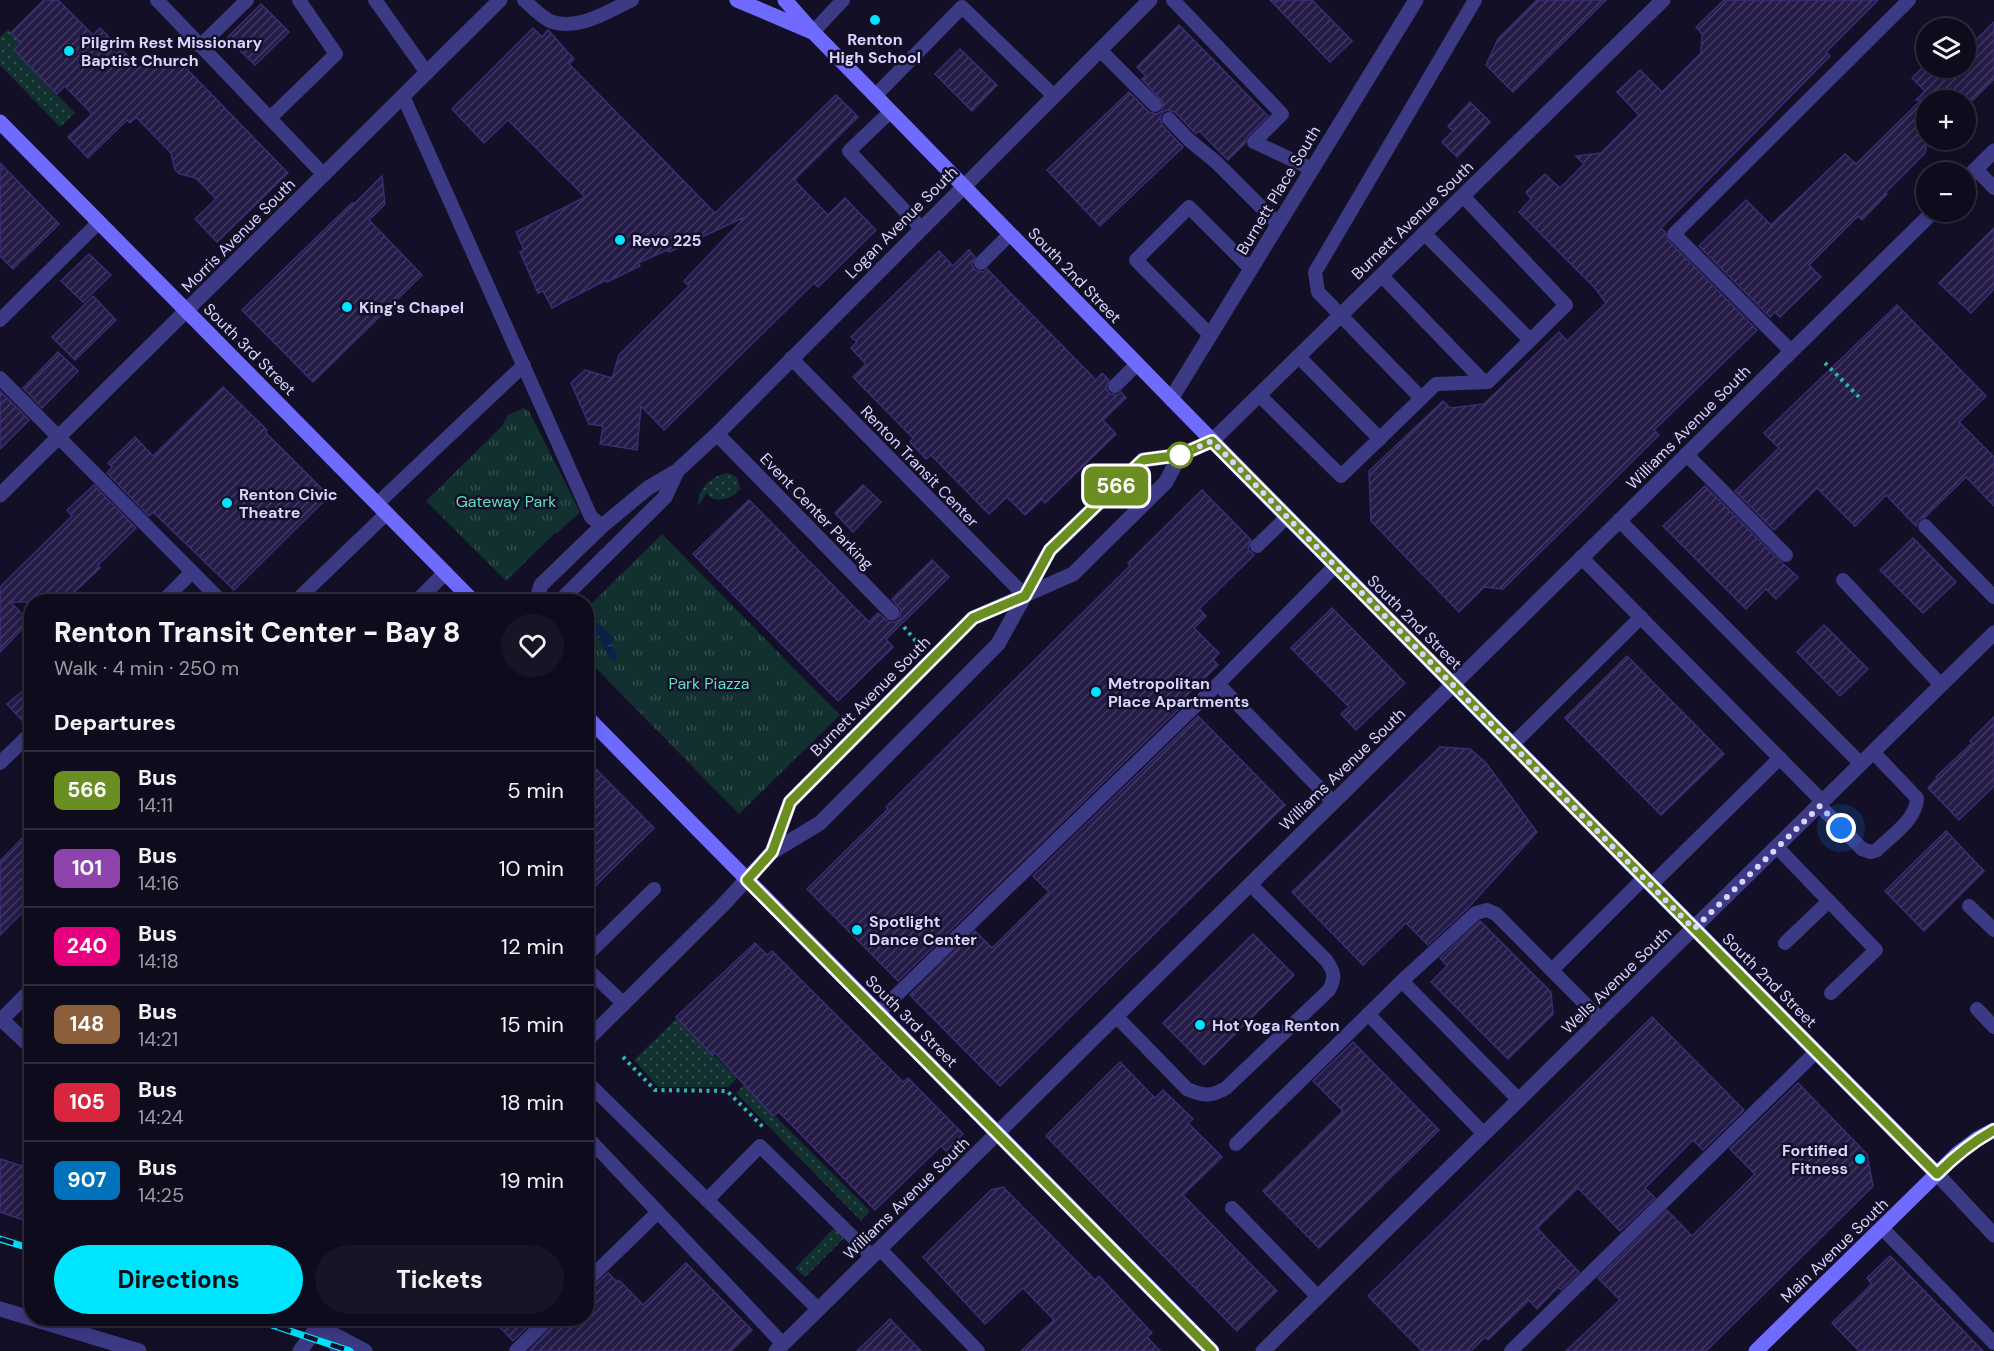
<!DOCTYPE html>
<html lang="en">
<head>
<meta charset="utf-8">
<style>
	body { margin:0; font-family:"DM Sans",sans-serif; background:#171425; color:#f1f3f6; height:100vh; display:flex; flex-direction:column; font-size:22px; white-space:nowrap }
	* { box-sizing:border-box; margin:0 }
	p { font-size:20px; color:#9b9ba3 }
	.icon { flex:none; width:33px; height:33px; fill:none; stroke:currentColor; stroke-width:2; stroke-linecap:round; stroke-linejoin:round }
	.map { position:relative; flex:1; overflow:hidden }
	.sheet { position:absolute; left:24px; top:594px; width:570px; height:732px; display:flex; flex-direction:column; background:#0e0b1c; border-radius:24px; box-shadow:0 3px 15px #0003,0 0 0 2px #2e2b3b }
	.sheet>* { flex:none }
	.badge { padding:0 12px; border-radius:9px; font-size:21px; line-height:39px }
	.tools { position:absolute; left:1916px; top:18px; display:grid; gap:12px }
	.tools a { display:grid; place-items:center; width:60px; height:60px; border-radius:50%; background:#0e0b1c; box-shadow:0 3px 15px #0003,0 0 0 2px #2e2b3b; font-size:30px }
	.you { position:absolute; width:30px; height:30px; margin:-15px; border:4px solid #fff; border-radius:50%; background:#1a73e8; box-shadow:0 0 0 9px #1a73e833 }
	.map>.badge { position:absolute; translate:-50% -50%; box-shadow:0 0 0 3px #fff }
	h2 { padding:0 30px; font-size:22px; line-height:54px }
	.round { display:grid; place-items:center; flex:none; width:63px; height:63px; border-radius:32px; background:#171425 }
	.summary { display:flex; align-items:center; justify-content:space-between; height:102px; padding:0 30px }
	h1 { font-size:28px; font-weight:800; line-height:45px }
	.cta { display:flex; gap:12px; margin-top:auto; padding:12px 30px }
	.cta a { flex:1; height:69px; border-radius:36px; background:#00e5ff; color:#111; font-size:24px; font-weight:800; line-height:69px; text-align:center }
	.cta a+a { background:#171425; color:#f1f3f6 }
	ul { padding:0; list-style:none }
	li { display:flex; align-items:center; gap:18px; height:78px; padding:0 30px; border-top:2px solid #2e2b3b }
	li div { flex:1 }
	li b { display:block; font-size:22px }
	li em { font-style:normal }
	li .badge { min-width:66px; font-weight:700; text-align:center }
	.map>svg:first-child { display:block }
	.grass { fill:url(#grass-dots) }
	.park { fill:url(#park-tufts) }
	.water { fill:url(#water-ripples) }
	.building { fill:url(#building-hatch); stroke:#3b2d73; stroke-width:1.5 }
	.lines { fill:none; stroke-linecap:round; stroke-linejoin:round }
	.path { stroke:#2fb8b0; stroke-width:4; stroke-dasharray:3 4.5; stroke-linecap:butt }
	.service { stroke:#3d3a85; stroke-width:14 }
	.minor { stroke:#3d3a85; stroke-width:15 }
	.tertiary { stroke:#3d3a85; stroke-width:15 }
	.secondary { stroke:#6f6bff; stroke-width:15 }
	.rail-casing { stroke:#00e5ff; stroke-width:7 }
	.rail { stroke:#130f26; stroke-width:4.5; stroke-dasharray:14; stroke-linecap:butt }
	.line-casing { stroke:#fff; stroke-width:14 }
	.line { stroke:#6b8e23; stroke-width:9 }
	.walk { stroke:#d9d4ff; stroke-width:6; stroke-dasharray:0 10.8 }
	.poi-dot { fill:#00e5ff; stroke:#130f26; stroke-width:2 }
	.stop-dot { fill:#fff; stroke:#6b8e23; stroke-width:3 }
	.labels { text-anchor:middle; stroke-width:5; stroke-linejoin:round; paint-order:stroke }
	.poi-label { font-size:16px; font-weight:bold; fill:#d9d4ff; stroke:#130f26; text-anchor:start }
	.street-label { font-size:16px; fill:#d9d4ff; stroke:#130f26 }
	.park-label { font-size:16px; fill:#5fe0c0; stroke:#130f26 }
</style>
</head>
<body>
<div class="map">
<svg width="1994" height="1351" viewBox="0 0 1994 1351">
	<defs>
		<pattern id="grass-dots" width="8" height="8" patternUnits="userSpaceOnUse" patternTransform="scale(1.5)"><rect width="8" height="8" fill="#12302f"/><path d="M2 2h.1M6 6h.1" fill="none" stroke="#344d4e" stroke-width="1.8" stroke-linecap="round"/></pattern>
		<pattern id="park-tufts" width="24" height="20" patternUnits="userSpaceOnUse" patternTransform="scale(1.5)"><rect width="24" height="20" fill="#12302f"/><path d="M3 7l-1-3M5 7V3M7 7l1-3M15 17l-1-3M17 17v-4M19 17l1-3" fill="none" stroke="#344d4e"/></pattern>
		<pattern id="water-ripples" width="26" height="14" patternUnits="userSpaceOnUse" patternTransform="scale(1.5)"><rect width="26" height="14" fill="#0c2248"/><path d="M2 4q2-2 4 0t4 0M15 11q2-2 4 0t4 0" fill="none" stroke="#2f4163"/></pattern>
		<pattern id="building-hatch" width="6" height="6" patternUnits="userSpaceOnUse" patternTransform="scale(1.5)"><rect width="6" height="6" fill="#241b47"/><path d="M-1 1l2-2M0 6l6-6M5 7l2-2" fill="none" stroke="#433b63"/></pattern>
	</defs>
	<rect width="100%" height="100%" fill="#130f26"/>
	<g class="grass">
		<path d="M8,29L21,43L14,51L75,113L60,127L0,65V37Z"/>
		<path d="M726,473C736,474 739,479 740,489C732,498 723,502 711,498L707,493L698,506C698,488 709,478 726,473Z"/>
		<path d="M677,1018L737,1078L729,1087H658L634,1060Z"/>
		<path d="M744,1085L870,1211L861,1221L736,1093Z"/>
		<path d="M837,1225L847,1235L805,1277L795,1268Z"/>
	</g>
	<g class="park">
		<path d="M524,408L529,411L580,512L556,534L555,533L506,581L426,501L502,426L508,415Z"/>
		<path d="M662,534L840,715L739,814L587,659V608Z"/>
	</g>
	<path class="water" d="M590,615L613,637L612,644L618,658L613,661L609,657L595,632L587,625V618Z"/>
	<g class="building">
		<path d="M44,0H58L93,35L100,28L140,68L151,57L164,70L176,58L288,173L217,242L195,219L216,199L196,178L180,174L175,170L171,153L136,117L130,123L127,120L88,158L68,137L92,114L65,86L57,94L14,50L21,43L11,33Z"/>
		<path d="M1270,0H1312L1352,41L1330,62Z"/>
		<path d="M1537,0H1606L1513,92L1486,65L1498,39Z"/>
		<path d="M1724,0H1878L1826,52L1830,56L1661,228L1665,232L1668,240L1757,330L1654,430L1659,435L1503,589L1484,587L1459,612L1371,521L1369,471L1443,401L1450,408L1484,404L1559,332L1567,341L1606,303L1595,288L1519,212L1531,199L1526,192L1545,174L1560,188L1584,164L1576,156L1601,153L1639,115L1617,92L1640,70L1662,92L1701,53L1702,34L1696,27Z"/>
		<path d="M261,4L289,32L255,65L227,38Z"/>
		<path d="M1994,22V79L1973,100H1926V150L1924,154L1885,193L1887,194L1862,220L1858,216L1809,265L1821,277L1780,317L1775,312L1770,317L1699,246L1746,200L1771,225L1845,154L1856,164L1921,100H1916L1925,91L1912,78L1922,68H1965V51Z"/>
		<path d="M1179,25L1268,116L1248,136L1245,143L1228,160L1199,131L1196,134L1175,112L1167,110L1163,112L1160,117L1162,125L1183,147L1100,226L1047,170L1129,92L1149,112L1157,114L1162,111L1163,102L1142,79L1146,76L1137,67Z"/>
		<path d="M533,28L542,37L548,30L574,59L569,64L715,213L836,95L858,117L794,180L828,215L845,198L876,230L818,287L814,283L664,430L641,406L637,450L600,444L603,426L589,424L571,383L585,370L612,378L619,355L689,286L684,281L745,217L669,252L667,250L638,263L640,266L607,282L606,280L552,308L543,291L538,293L520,252L524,250L516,232L585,197L508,120L484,143L452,109Z"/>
		<path d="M960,49L997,85L972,111L935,74Z"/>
		<path d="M1470,102L1490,122L1457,157L1442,142L1453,131L1448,126Z"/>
		<path d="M0,163L59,224L13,269L0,256Z"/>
		<path d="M382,176L385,204L369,220L422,275L313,382L242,310L352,203L354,204Z"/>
		<path d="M1994,228V289L1971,313L1939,283Z"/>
		<path d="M969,250L975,257L972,265L975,270L983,272L987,269L1096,380L1102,373L1109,380L1106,388L1109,393L1117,395L1121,392L1126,398L1103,420L1116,434L1045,503L1042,499L1025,515L1007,497L989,514L931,455L926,459L910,442L913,438L853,377L866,364L851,348L857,342L851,337L939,251L953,266Z"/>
		<path d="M89,254L111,275L83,302L61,281Z"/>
		<path d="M93,296L116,320L75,360L52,337Z"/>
		<path d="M1897,305L1986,396L1959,422L1994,457V506L1966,477L1925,517L1918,520L1916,526L1886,495L1855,526L1817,488L1774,530L1735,491L1779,448L1764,433Z"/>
		<path d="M58,352L78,371L42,408L23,388Z"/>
		<path d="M223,387L267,430L265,432L329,496L234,590L153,512L149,516L107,473L112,467L108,463L135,437L153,456Z"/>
		<path d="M0,391L29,420L0,449Z"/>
		<path d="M94,485L136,528L98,565L100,568L64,602H10L30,621L0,652V587L72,516L67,510Z"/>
		<path d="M863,485L881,502L853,532L835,513Z"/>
		<path d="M1705,486L1780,561L1798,577L1776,599L1766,589L1746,609L1663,526Z"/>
		<path d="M1202,490L1251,540L1248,549L1254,555L1199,609L1206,616L1194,628L1219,653L1213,660L1218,665L1182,700L1185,703L898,981L807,889L888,809L886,807L1130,566L1128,563Z"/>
		<path d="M749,500L869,622L878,613L889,622H895L899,620L901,610L892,599L932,560L949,577L886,639L893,647L838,701L693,554Z"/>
		<path d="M1913,538L1956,582L1923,613L1880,570Z"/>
		<path d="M1332,608L1405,683L1356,730L1341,714L1349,707L1291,648Z"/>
		<path d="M1824,625L1868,669L1840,696L1797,652Z"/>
		<path d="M1627,656L1724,754L1661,815L1565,718Z"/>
		<path d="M32,683V723L26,725L7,704Z"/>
		<path d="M1198,716L1285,805L1000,1086L910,995L975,931L992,948L1049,892L1033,876Z"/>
		<path d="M1994,717V786L1959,820L1928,788L1937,778L1936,777L1972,743L1970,741Z"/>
		<path d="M1440,747L1470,749L1486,763L1537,832L1467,909L1428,945L1406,923L1363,965L1292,892Z"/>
		<path d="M586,759L654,828L586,895Z"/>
		<path d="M32,828V903L0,935V861Z"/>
		<path d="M1946,831L1984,871L1924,931L1885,891Z"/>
		<path d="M1480,921L1551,992L1553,1014L1508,1059L1431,982L1447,966L1440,958Z"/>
		<path d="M1253,934L1294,975L1204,1065L1163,1023Z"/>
		<path d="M755,943L767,955L772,951L903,1082L908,1078L963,1134L946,1151L941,1146L875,1210L779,1112L773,1116L715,1053L712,1055L676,1017Z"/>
		<path d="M1652,1017L1744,1110L1703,1150L1693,1140L1645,1188L1655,1198L1620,1231L1578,1188L1537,1228L1579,1272L1561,1290L1558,1287L1537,1309L1529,1300L1488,1340L1485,1337L1471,1351H1422L1368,1296Z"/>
		<path d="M1353,1042L1439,1130L1319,1248L1263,1191L1343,1111L1313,1081Z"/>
		<path d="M1120,1062L1155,1098L1163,1090L1193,1119L1188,1123L1222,1157L1183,1195L1277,1291L1237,1331L1046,1136Z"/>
		<path d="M1798,1083L1867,1154L1873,1186L1706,1351H1566L1620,1300L1598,1278L1667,1210L1692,1236L1755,1174L1730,1149Z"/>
		<path d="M0,1159L32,1169V1223L0,1212Z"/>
		<path d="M1003,1187L1095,1280L1099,1276L1152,1333L1147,1337L1160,1351H1021L1054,1320L1023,1288L985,1324L923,1257L991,1190Z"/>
		<path d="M1890,1256L1903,1269L1983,1351H1859L1832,1323L1872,1284L1867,1278Z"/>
		<path d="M686,1263L752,1330L731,1351H529L555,1324L558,1318H586V1291L592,1288L608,1273L617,1282L619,1280L643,1305Z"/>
		<path d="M491,1318H536L513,1341Z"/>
		<path d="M890,1319L921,1351H857Z"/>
	</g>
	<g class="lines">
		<g class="path">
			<path d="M1825,363L1861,399"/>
			<path d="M904,627L919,645"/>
			<path d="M623,1057L655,1090L727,1091L763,1127"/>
		</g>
		<g class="service">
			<path d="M157,0L324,175"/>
			<path d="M375,0L427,73"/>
			<path d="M524,0C532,7 540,16 550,21C578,32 608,11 632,0"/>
			<path d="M1173,0L1282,114L1254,142L1312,169"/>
			<path d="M813,32L843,0"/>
			<path d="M200,46L247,0"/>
			<path d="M1100,50L1155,105"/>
			<path d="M403,96L591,517L602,526"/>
			<path d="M875,96L962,7L1054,96"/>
			<path d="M890,112L849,151L921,228"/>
			<path d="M270,118L336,54L299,0"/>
			<path d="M1169,119L1189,140L1216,162L1278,224"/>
			<path d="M1976,169L1994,188"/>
			<path d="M1424,233L1530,340"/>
			<path d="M981,263L1010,234"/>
			<path d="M1381,275L1484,382"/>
			<path d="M0,320L99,222"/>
			<path d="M1210,335L1136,260L1189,207L1251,269"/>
			<path d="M1791,351L1674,234L1909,0"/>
			<path d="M1298,356L1380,439"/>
			<path d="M791,358L1025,596"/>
			<path d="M0,378L222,602"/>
			<path d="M1115,386L1137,364"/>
			<path d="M1259,395L1341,476L1436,384L1488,382L1566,305L1463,196"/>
			<path d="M1421,398L1318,292L1315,272L1475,0"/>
			<path d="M1686,454L1786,555"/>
			<path d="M377,504L524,365"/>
			<path d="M1619,520L1861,764"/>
			<path d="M1925,526L1994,597"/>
			<path d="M1257,546L1287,517"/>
			<path d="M1581,557L1823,802"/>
			<path d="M1843,580L1941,685"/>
			<path d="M162,602L192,572"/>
			<path d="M300,602L302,595L387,513"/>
			<path d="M1218,684L1333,802"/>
			<path d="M1512,745L1641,617"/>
			<path d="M0,763L32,732"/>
			<path d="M1820,806L1862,849L1871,852L1877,850C1891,836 1917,819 1917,798L1873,752"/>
			<path d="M1777,847L1876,950L1831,993"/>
			<path d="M1651,885L1780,758"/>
			<path d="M1969,906L1994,930"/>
			<path d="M1785,943L1829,901"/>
			<path d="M586,956L654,889"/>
			<path d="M586,968L624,1004"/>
			<path d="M1552,970L1644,878"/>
			<path d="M1402,981L1476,913L1487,910L1496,914L1601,1020"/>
			<path d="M1977,1009L1994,1027"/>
			<path d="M878,1013L1218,684L1335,566"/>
			<path d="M1368,1014L1484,1134"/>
			<path d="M1116,1016L1187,1089C1203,1096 1211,1097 1226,1088L1329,990C1336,977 1334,971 1326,960L1250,884"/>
			<path d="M586,1081L818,1309"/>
			<path d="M586,1136L783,1344"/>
			<path d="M1236,1144L1402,981L1519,1100"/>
			<path d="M707,1200L760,1146L872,1256"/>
			<path d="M1232,1208L1318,1297"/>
			<path d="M1882,1228L1994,1343"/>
			<path d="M880,1249L978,1351"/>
			<path d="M586,1282L658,1212"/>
			<path d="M516,1351L549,1318"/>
			<path d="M1511,1351L1816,1052"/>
		</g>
		<g class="minor">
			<path d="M1171,399L1416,0"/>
			<path d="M717,434L892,613"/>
			<path d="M0,495L500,0"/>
			<path d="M416,602L445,573"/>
			<path d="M536,602L541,585L602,526L648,488L677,471L717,434L1150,0"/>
			<path d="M559,602L665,497L677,471"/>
			<path d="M772,852L790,802L973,618L1073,574L1166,482L1180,455"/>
			<path d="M0,1021L32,989"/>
			<path d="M586,1041L722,906L772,852L820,823L998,644L1050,550L1143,460L1180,455L1212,441L1663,0"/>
			<path d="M0,1309L139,1351"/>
			<path d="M322,1328L365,1351"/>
			<path d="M300,1351L324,1318"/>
		</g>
		<g class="tertiary">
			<path d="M1965,180L1994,151"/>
			<path d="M0,1018L32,1048"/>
			<path d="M1937,1174L1994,1235"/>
			<path d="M315,1318L340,1351"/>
			<path d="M776,1351L1933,212"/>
			<path d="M1263,1351L1994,633"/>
		</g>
		<g class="secondary">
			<path d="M737,0L810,31"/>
			<path d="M785,0L813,32L1233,462L1937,1174"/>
			<path d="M0,122L474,602"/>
			<path d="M586,716L1212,1351"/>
			<path d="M1756,1351L1957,1154L1977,1139L1994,1130"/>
		</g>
		<defs>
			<g id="rail">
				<path d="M0,1239L32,1249"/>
				<path d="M251,1318L350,1351"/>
			</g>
		</defs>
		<use href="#rail" class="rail-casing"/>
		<use href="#rail" class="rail"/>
	</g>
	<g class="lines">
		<defs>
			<path id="line" d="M1212,1351L747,880L772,852L790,802L973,618L1025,596L1050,550L1143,460L1180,455L1212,441L1937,1174C1955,1156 1972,1142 1994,1130"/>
		</defs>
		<use href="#line" class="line-casing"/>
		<use href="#line" class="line"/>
		<path class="walk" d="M1180,455L1212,441L1694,929L1820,806L1841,828"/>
	</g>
	<g class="poi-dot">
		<circle cx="875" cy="20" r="6"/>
		<circle cx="69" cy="51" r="6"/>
		<circle cx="620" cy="240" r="6"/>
		<circle cx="347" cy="307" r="6"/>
		<circle cx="227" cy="503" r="6"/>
		<circle cx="1096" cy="692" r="6"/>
		<circle cx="857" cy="930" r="6"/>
		<circle cx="1200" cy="1025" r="6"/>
		<circle cx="1860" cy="1159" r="6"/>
	</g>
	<circle class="stop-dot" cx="1180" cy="455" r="12"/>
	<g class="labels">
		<g class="poi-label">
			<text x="875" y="45" text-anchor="middle">Renton<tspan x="875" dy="18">High School</tspan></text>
			<text x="81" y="48">Pilgrim Rest Missionary<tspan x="81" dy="18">Baptist Church</tspan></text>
			<text x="632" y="246">Revo 225</text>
			<text x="359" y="313">King's Chapel</text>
			<text x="239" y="500">Renton Civic<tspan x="239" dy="18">Theatre</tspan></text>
			<text x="1108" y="689">Metropolitan<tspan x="1108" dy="18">Place Apartments</tspan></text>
			<text x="869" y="927">Spotlight<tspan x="869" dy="18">Dance Center</tspan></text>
			<text x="1212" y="1031">Hot Yoga Renton</text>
			<text x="1848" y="1156" text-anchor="end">Fortified<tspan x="1848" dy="18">Fitness</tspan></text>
		</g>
		<g class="street-label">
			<text transform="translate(1278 190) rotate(-59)" y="6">Burnett Place South</text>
			<text transform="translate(1412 220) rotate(-44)" y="6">Burnett Avenue South</text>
			<text transform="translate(901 222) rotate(-45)" y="6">Logan Avenue South</text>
			<text transform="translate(238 235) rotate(-45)" y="6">Morris Avenue South</text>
			<text transform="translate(1075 275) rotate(46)" y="6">South 2nd Street</text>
			<text transform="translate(250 349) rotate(45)" y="6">South 3rd Street</text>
			<text transform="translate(1688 427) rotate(-45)" y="6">Williams Avenue South</text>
			<text transform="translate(920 466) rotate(46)" y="6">Renton Transit Center</text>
			<text transform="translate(817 511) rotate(46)" y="6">Event Center Parking</text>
			<text transform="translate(1415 622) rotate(45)" y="6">South 2nd Street</text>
			<text transform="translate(870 696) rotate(-45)" y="6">Burnett Avenue South</text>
			<text transform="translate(1342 769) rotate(-44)" y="6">Williams Avenue South</text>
			<text transform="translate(1616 980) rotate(-44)" y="6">Wells Avenue South</text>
			<text transform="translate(1770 980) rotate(45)" y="6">South 2nd Street</text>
			<text transform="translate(912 1021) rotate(45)" y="6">South 3rd Street</text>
			<text transform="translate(906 1198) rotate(-44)" y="6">Williams Avenue South</text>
			<text transform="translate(1834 1250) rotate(-44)" y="6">Main Avenue South</text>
		</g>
		<g class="park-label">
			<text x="506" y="507">Gateway Park</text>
			<text x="709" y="689">Park Piazza</text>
		</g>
	</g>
</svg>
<div class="tools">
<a><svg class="icon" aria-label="layers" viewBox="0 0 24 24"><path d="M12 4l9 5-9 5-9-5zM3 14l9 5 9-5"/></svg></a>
<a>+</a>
<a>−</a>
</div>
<div class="you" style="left:1841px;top:828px"></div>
<b class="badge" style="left:1116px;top:486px;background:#6b8e23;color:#fff">566</b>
<section class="sheet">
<div class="summary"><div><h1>Renton Transit Center - Bay 8</h1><p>Walk · 4 min · 250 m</p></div><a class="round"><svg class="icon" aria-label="heart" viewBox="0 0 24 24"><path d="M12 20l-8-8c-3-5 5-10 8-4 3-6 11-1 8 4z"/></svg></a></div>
<h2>Departures</h2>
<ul>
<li><span class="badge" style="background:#6b8e23;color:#fff">566</span><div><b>Bus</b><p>14:11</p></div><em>5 min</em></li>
<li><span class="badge" style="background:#8e44ad;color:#fff">101</span><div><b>Bus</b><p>14:16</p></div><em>10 min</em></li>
<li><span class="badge" style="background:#e6007e;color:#fff">240</span><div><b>Bus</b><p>14:18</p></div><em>12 min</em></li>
<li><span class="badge" style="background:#8b5e3c;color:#fff">148</span><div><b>Bus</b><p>14:21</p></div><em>15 min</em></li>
<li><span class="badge" style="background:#d7263d;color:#fff">105</span><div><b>Bus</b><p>14:24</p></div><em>18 min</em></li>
<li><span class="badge" style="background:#0072bc;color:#fff">907</span><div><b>Bus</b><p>14:25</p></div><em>19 min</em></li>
</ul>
<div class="cta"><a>Directions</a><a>Tickets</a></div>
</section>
</div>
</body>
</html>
